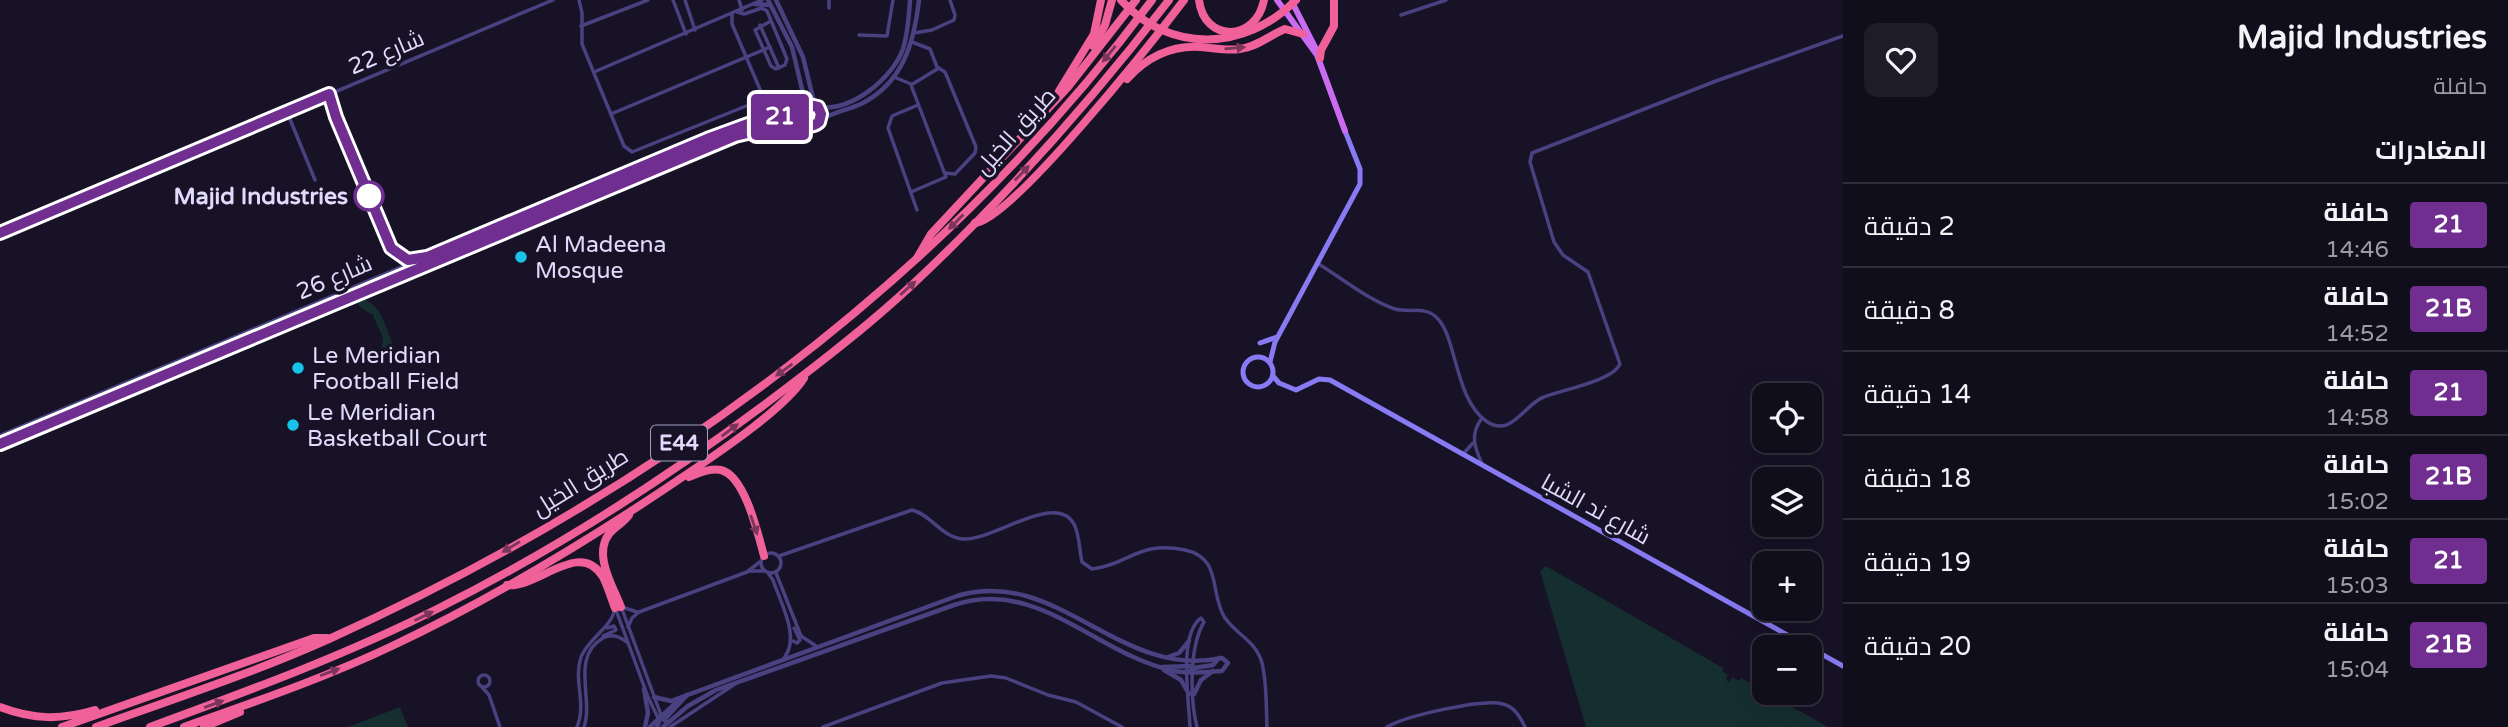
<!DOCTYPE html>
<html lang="ar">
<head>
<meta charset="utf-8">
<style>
	body { margin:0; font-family:"Varela Round",Cairo,sans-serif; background:#1e1c29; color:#f1f3f6; direction:rtl; height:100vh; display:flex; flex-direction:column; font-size:26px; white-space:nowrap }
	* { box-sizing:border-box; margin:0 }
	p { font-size:23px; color:#9c9ca3 }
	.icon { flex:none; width:38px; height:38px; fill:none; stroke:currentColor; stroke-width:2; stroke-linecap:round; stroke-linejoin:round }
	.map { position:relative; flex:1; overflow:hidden; direction:ltr }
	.drawer { display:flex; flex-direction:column; background:#110e1c; width:665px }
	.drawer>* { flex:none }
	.badge { padding:0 14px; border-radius:5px; font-size:24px; line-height:46px }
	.fabs { position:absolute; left:1752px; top:383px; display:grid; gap:14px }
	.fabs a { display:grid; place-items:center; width:70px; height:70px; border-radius:14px; background:#110e1c; box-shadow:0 7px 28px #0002,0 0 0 2px #302e3b; font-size:35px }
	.map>.badge { position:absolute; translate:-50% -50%; box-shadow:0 0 0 4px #fff }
	h2 { padding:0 21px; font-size:26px; line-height:63px }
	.round { display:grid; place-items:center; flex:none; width:74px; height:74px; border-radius:14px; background:#1e1c29 }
	.headline { display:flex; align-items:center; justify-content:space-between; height:119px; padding:0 21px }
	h1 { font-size:33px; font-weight:700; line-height:52px }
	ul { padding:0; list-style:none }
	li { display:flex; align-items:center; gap:21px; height:84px; padding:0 21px; border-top:2px solid #302e3b }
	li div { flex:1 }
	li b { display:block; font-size:26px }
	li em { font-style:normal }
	li .badge { min-width:77px; font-weight:700; text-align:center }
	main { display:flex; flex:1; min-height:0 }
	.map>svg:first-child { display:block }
	.green { fill:#152e2f }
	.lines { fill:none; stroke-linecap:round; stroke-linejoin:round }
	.minor { stroke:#494180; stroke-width:3.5 }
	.tertiary { stroke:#494180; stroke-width:4.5 }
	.secondary { stroke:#877af3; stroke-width:5 }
	.primary { stroke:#cb6bf1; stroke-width:6 }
	.motorway { stroke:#f06099; stroke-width:8 }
	.motorway-bridge { stroke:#f06099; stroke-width:8 }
	.oneway { fill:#79355a }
	.line-casing { stroke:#fff; stroke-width:16 }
	.line { stroke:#6f2e90; stroke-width:10 }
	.stop-dot { fill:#fff; stroke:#6f2e90; stroke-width:3.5 }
	.poi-dot { fill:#18c3e9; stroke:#171226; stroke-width:2.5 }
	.labels { text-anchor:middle; stroke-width:7; stroke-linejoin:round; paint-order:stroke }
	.shield { fill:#171226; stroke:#a49ebc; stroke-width:2 }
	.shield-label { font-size:21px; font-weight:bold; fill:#e1dafc }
	.street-label { font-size:23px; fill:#e1dafc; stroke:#171226 }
	.stop-label { font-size:23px; font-weight:bold; fill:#e1dafc; stroke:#171226; text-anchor:end }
	.poi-label { font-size:23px; fill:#e1dafc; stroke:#171226; text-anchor:start }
</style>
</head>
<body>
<main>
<section class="drawer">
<div class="headline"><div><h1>Majid Industries</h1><p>حافلة</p></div><a class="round"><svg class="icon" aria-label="heart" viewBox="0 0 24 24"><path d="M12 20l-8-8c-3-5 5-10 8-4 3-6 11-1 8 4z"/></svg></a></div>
<h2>المغادرات</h2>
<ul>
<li><span class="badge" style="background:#6f2e90;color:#fff">21</span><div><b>حافلة</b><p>14:46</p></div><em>2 دقيقة</em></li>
<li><span class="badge" style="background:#6f2e90;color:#fff">21B</span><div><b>حافلة</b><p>14:52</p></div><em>8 دقيقة</em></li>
<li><span class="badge" style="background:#6f2e90;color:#fff">21</span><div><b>حافلة</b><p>14:58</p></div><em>14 دقيقة</em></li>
<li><span class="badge" style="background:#6f2e90;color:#fff">21B</span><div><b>حافلة</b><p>15:02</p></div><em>18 دقيقة</em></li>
<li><span class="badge" style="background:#6f2e90;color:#fff">21</span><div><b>حافلة</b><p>15:03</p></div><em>19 دقيقة</em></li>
<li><span class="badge" style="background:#6f2e90;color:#fff">21B</span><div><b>حافلة</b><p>15:04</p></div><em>20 دقيقة</em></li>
</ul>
</section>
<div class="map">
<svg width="1843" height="727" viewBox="0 0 1843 727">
	<rect width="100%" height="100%" fill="#171226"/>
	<g class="green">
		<path d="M353,297C381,299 384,324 394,347L381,351L383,338L373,315L361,308Z"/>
		<path d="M1546,566L1723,668L1722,671L1728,675L1726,680L1730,682L1732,677L1739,681L1741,678L1828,727H1586L1540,571Z"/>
		<path d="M400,707L408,727H348Z"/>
	</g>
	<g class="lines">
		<g class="minor">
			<path d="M579,0L582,13V44L624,146L632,152L761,100L762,94L732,24V14"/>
			<path d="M673,0L686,34"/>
			<path d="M685,0L695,30"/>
			<path d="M739,0L742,10"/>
			<path d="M829,8V0"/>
			<path d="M737,12L744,14L762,8L767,11L787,59L785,65L776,69L771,66L755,30L771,21"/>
			<path d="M1401,15L1446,0"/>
			<path d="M760,25L779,68"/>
			<path d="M581,26L648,0"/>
			<path d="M914,33L932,30L954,20L955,15L950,0"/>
			<path d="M859,35L887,36L893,0"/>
			<path d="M912,42L930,49L937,67L945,72L976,147L975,153L955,174L945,173"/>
			<path d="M594,72L762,0"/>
			<path d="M894,77L911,84"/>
			<path d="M287,112L315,180"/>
			<path d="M611,114L770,47"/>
			<path d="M911,192L946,177L911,85L939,68"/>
			<path d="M917,210L888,128L892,116L918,105"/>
			<path d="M0,233L553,0"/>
			<path d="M1317,263C1342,278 1368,300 1395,309C1409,313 1425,306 1436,317C1457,335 1454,398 1486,421C1511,439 1524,404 1544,397C1561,390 1613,381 1620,364L1588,272L1563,255L1554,242L1530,162L1532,153L1716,81L1843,36"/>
			<path d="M1463,454L1473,443"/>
			<path d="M1482,464C1474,446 1470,434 1482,418"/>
			<circle cx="771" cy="563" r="10"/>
			<path d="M779,556L912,510C932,515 941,537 963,539C993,541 1056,491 1074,524C1080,536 1079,549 1082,562L1092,569C1128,565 1139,540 1185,550C1223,558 1209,594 1225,618C1237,635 1256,641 1262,663C1267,683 1266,706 1267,727"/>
			<path d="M749,571H765"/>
			<path d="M768,573L773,580C780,602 801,637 784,658"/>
			<path d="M776,573L801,636L816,646"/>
			<path d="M622,607L637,612"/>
			<path d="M622,609L661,715"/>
			<path d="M616,610L648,697L659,720"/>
			<path d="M628,627L632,618L639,612L747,572L761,561"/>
			<path d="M603,636L616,630L614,626L607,628"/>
			<path d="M793,641L797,643L800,640L794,628"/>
			<circle cx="484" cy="681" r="6"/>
			<path d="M482,687L489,695L500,727"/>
			<path d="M577,727C587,703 573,681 581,657C589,637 612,628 615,608"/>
			<path d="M584,727C594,699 570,657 603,638C612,633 621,637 628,643"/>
			<path d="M670,727L738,682"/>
			<path d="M823,727L942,683L991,676L1006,678L1048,695L1076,702L1122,727"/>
			<path d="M1190,727C1189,701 1178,634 1201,618L1204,622C1189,647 1190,699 1197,727"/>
			<path d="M1387,727C1405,716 1484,698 1503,704C1515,707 1520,717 1525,727"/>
		</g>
		<g class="tertiary">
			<path d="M768,0L792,47L806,106"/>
			<path d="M776,0L803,57L815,106"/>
			<path d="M754,4L770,5"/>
			<path d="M818,107C851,112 892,79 903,49C908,33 909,16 910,0"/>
			<path d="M767,117L796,107L801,92"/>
			<path d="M801,120L810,126L816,125L821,117L819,108"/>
			<path d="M821,120C833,112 848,110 861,104C903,83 914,43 919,0"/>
			<path d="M391,248L403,259L416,260"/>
			<path d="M0,436L700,142L748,124L801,112"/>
			<path d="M0,444L668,162L752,130L801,120"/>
			<path d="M1168,657L1179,653L1189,641"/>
			<path d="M1162,667L1191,666"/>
			<path d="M1164,670L1181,680L1189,694"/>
			<path d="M1188,672L1194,668L1213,665L1219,658"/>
			<path d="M644,689L648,713L645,727"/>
			<path d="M1194,694L1201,680L1213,671"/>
			<path d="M654,697L671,701L957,596C1058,566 1119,680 1222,658L1228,663L1222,671C1206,672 1190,674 1174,671C1097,655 1038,577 954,605L716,690L688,706L663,727"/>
			<path d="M667,722L664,720L687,695"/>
			<path d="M650,727L680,699"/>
			<path d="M657,727L661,716"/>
		</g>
		<g class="secondary">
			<path d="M1260,343L1277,337"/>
			<circle cx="1258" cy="372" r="15"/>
			<path d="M1270,362L1275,342L1360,184V169L1345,131"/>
			<path d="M1273,376L1279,383L1296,390L1319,379L1330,380L1843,666"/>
		</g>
		<g class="primary">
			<path d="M1277,0L1317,55L1345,131"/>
			<path d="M1292,2L1317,51"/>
		</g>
		<g class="motorway">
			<path d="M1199,0C1204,43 1256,42 1264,0"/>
			<path d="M1093,46L1105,25L1112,0"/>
			<path d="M1320,58L1321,50L1334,26V0"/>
			<path d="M1127,79C1147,57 1172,45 1201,47C1214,48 1227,51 1240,49C1257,47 1270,35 1285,29L1303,34"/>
			<path d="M1059,91L1094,34L1101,0"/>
			<path d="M975,223C1012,220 1156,37 1184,0"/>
			<path d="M917,258L931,234L1068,87L1136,0"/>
			<path d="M689,477C699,473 710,468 721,470C745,476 758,534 764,556"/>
			<path d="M507,585C537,589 580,538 603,577C608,587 611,598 615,608"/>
			<path d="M621,607C613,586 593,555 609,534C615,527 623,523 629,515"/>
			<path d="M0,707C34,720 61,720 95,710"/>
			<path d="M62,727L314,638H327"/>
			<path d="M96,727C174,699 253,673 329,639C648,495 941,283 1152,0"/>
			<path d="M150,727C248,691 346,655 439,608C553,551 662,481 764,405C815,367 866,328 913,284C1006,197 1091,101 1169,0"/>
			<path d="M184,727C254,702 325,678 392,646C496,597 596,536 690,472C721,451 785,408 804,378"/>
			<path d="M204,727L240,712"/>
		</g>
		<path class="motorway-bridge" d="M1121,0C1169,54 1246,51 1296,0"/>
	</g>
	<defs><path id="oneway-solid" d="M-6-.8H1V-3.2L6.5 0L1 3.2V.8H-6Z" transform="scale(1.75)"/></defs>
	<g class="oneway">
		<use href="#oneway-solid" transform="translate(1235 48) rotate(-5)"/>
		<use href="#oneway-solid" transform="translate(1109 54) rotate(129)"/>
		<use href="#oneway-solid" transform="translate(1022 173) rotate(-46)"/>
		<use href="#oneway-solid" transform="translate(956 222) rotate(135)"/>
		<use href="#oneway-solid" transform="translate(908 288) rotate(-42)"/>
		<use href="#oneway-solid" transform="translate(784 370) rotate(144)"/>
		<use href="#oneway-solid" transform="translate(730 430) rotate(-37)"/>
		<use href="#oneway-solid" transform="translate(754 525) rotate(71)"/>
		<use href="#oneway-solid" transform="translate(511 547) rotate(149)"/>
		<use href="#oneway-solid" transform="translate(424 616) rotate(-26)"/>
		<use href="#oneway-solid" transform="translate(330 672) rotate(-21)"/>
		<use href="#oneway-solid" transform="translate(214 704) rotate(-20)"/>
	</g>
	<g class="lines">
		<defs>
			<path id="line" d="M0,233L329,94L336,117L391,248L408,260L427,257L707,139L748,124L801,112L809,105L818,107L821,114L819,122C813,127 806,127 802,120L735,136L0,444"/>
		</defs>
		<use href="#line" class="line-casing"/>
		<use href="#line" class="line"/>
	</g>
	<circle class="stop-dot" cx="369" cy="196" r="14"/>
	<g class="poi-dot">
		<circle cx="521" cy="257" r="7"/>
		<circle cx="298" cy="368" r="7"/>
		<circle cx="293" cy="425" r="7"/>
	</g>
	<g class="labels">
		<rect class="shield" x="651" y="425.5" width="56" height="35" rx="5"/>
		<g class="shield-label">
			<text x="679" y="450">E44</text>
		</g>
		<g class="street-label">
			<text transform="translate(386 52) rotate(-23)" y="8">شارع 22</text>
			<text transform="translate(1015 131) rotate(-48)" y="8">طريق الخيل</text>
			<text transform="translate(334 277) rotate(-23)" y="8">شارع 26</text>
			<text transform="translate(580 482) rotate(-32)" y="8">طريق الخيل</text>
			<text transform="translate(1596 509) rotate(29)" y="8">شارع ند الشبا</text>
		</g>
		<g class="stop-label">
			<text x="348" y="204">Majid Industries</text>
		</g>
		<g class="poi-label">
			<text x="535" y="252">Al Madeena<tspan x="535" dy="26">Mosque</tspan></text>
			<text x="312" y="363">Le Meridian<tspan x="312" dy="26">Football Field</tspan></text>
			<text x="307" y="420">Le Meridian<tspan x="307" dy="26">Basketball Court</tspan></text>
		</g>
	</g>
</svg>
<div class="fabs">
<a><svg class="icon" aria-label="locate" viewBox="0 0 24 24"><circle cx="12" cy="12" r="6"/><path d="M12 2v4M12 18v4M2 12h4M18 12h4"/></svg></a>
<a><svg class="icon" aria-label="layers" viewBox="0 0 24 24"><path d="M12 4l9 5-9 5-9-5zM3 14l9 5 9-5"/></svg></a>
<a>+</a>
<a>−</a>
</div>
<b class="badge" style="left:780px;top:117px;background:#6f2e90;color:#fff">21</b>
</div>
</main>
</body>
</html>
